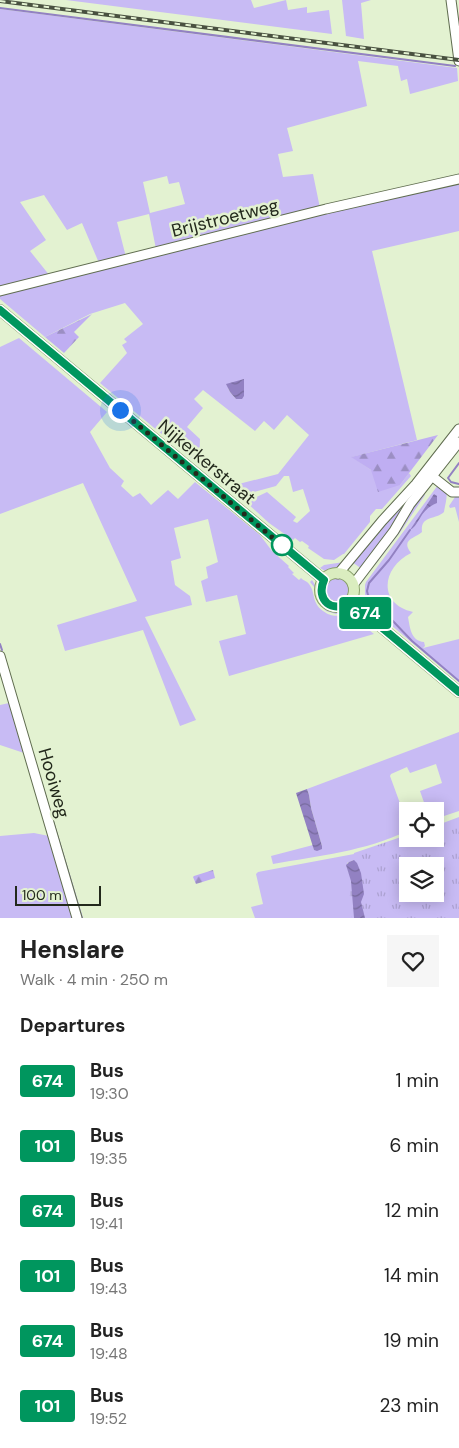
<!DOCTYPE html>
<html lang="en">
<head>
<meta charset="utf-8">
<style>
	body { margin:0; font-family:"DM Sans",sans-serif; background:#f6f6f6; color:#222; height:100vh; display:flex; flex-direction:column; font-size:19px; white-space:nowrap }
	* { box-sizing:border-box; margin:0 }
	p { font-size:16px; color:#767676 }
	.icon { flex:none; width:28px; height:28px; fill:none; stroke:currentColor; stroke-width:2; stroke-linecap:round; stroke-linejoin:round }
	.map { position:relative; height:918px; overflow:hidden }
	.side { display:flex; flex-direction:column; background:#fff; flex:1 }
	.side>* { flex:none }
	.badge { padding:0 10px; border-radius:4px; font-size:18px; line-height:32px }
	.tools { position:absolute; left:399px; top:802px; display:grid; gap:10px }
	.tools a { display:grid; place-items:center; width:45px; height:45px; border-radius:0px; background:#fff; box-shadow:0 2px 12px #0003; font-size:25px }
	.scale { position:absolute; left:15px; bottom:12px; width:86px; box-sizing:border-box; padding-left:5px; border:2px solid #23291c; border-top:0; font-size:14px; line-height:18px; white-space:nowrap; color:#23291c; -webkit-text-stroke:4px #e3f2d1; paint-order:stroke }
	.you { position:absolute; width:25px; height:25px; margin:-12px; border:4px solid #fff; border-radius:50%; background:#1a73e8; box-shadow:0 0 0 8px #1a73e833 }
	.map>.badge { position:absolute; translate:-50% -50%; box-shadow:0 0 0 2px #fff }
	h2 { padding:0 20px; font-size:19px; line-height:45px }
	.round { display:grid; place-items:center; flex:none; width:52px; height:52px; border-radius:0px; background:#f6f6f6 }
	.headline { display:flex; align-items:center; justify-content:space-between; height:85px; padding:0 20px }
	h1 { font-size:24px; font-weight:800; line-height:38px }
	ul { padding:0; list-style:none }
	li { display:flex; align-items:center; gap:15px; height:65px; padding:0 20px }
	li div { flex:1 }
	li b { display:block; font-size:19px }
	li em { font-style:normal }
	li .badge { min-width:55px; font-weight:700; text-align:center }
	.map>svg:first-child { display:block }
	.green { fill:#c8bbf4; fill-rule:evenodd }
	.forest { fill:url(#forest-firs) }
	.park { fill:url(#park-tufts); fill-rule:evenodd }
	.water { fill:url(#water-waves) }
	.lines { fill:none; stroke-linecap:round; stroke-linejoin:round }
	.stream { stroke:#9281c2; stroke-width:2 }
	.minor-casing { stroke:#606d50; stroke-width:11 }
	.major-casing { stroke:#8aa16b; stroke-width:12 }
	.minor { stroke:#fff; stroke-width:9 }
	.major { stroke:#daedbf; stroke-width:10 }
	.rail-casing { stroke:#495140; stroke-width:4 }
	.rail { stroke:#e3f2d1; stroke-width:2; stroke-dasharray:5.5; stroke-linecap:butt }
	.line-casing { stroke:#fff; stroke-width:11 }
	.line { stroke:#00965e; stroke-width:8 }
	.walk { stroke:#23291c; stroke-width:5; stroke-dasharray:0 9 }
	.stop-dot { fill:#fff; stroke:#00965e; stroke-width:2.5 }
	.labels { text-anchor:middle; stroke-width:5; stroke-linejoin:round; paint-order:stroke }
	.street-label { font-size:18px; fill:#23291c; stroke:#e3f2d1 }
</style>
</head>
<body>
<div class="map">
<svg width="459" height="918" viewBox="0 0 459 918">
	<defs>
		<pattern id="forest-firs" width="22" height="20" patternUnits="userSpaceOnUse" patternTransform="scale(1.25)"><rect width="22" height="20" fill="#bfaef2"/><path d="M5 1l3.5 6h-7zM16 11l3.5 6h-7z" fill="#9b8ec3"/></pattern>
		<pattern id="park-tufts" width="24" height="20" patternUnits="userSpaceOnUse" patternTransform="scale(1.25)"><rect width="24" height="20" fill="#c8bbf4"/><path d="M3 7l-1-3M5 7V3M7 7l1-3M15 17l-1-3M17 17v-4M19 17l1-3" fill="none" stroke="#aca1d1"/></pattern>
		<pattern id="water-waves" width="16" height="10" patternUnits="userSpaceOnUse" patternTransform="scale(1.25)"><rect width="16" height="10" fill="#9281c2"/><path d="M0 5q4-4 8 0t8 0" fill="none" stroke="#776a9d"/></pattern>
	</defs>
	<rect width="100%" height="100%" fill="#e3f2d1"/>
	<g class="green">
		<path d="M66,0H251L254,8L286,0L288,10L307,7V13L329,10L332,34Z"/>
		<path d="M342,0H371L361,3L364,39L346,36Z"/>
		<path d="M0,9L457,68L458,81L410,94L407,79L401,81L398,66L358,61L367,106L287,128L293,151L278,154L283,177L313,174L320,208L156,249L149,214L117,222L126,257L99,263L82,223L67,230L44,195L20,202L46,240L30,251L50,276L0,287ZM167,176L169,184L179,182L185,204L150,213L143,182Z"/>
		<path d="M459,181V231L372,251L417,440L352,457L371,470L400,485L409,473L411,476L382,509H376L370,516V522L344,554H343L334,560L324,559L308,548L309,546L302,541L300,542L295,538L293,540L269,523L246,502L267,492L296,517L293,521L297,523L310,511L303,489L293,492L289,476H284L276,486L239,496L228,488L231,486L278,474L309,435L287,415L274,430L264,421L255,431L203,390L194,399L203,408L187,427L200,439L199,465L100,383L127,353L122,345L127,342L124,339L143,324L125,303L90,314L45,337L0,299V294ZM244,380V396L236,399L230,392L228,388Z"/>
		<path d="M19,338L107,412L90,432L110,468L124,481L121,486L133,497L140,493L151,505L168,490L178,499L195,482L260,535L272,551L289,566L288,567L294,573L292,574L299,580L301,578C305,582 306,580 309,584C316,593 311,602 323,611C336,620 338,613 349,616C357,617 367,629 374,634L229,676L219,641L246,634L237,595L206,602L201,581L208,578L206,567L218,562L208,519L174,528L181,558L171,561L175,585L190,596L192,605L145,617L196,720L180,726L143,630L65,651L57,625L137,601L83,483L0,514V347Z"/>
		<path d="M438,485L446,489C448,497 445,504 444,512C436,520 420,515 422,532C416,538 400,539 411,553C382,567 377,604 413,612L408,617C410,628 411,641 424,642L425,646L423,648L459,639V682L391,625L365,597V585L366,582Z"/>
		<path d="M420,489L362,569L352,562L401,504Z"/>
		<path d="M423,491L425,495L401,531L375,565V560Z"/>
		<path d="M457,494H459V522L455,507L450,508L449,506Z"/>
		<path d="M344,562L335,571L327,572L320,568L324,565Z"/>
		<circle cx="337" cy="591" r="13"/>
		<path d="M312,580C318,588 316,594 321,602C329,615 343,606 354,613L336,614L326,611L318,602L314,587L310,582Z"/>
		<path d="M9,703L24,751V753L0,745V705Z"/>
		<path d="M459,732V811L435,819V811H427L420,791L442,783L436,764L410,773L407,767L391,774L390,776L405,817L407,816V831C366,851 318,856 273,864L271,856L313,845L314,850L322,846L311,808L309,795L307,789Z"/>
		<path d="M34,833L49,836L73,918H0V836Z"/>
		<path d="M354,854V860L347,863L354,918H255L251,907L263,904L256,874L258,872Z"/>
	</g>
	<g class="forest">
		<path d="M92,314L74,332L79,337L64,353L45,337Z"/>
		<path d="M438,435L400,485L378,492L371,470L351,457Z"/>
		<path d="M213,870L215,878L196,884L193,877L194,876Z"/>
	</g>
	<path class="park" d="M459,817V918H352L347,874L352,868L354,853L407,835L408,839H435V826ZM408,866H435V894H408Z"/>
	<g class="water">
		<path d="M244,379V396L242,399H236L230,392L226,384Z"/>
		<path d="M434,494L437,496V503C419,510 420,525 410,530Z"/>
		<path d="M307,789L309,795L311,808L322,846V849L317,851L314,850L296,793Z"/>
		<path d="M354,860L357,863L361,873L364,894L361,902L365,918H354L351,881L346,865L349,862Z"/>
	</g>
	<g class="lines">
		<g class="stream">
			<path d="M0,8L455,66"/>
			<path d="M459,463L448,478L451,482L459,484"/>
			<path d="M410,530L389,560L369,583L367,591L368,595L412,641L459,681"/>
			<path d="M0,644L2,650"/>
			<path d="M37,768L82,918"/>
		</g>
		<defs>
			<g id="minor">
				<path d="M451,0L459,61"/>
				<path d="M0,291L326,209L459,179"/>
				<path d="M428,473L452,492H459"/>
				<path d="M338,574L382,521L416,484L459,429"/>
				<path d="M353,585L394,531L410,504L459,442"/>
				<path d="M0,656L77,918"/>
			</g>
			<g id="major">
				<path d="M0,310L324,580"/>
				<circle cx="337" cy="590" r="17"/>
				<path d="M350,601L459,692"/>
			</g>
		</defs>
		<use href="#minor" class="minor-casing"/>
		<use href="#major" class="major-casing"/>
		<use href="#minor" class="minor"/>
		<use href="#major" class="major"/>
		<defs>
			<path id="rail" d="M0,1L459,60"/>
		</defs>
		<use href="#rail" class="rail-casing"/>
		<use href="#rail" class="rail"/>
	</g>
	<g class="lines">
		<defs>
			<path id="line" d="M0,310L324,580C315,600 333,615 350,601L459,692"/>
		</defs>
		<use href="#line" class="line-casing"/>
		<use href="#line" class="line"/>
		<path class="walk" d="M120,410L285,548L282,545"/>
	</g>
	<circle class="stop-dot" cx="282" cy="545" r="10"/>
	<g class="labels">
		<g class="street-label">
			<text transform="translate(225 218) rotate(-14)" y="6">Brijstroetweg</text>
			<text transform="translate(207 462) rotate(40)" y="6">Nijkerkerstraat</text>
			<text transform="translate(54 783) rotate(74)" y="6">Hooiweg</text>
		</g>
	</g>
</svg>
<div class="tools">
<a><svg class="icon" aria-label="locate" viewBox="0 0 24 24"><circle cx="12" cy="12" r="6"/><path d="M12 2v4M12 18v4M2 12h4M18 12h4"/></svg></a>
<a><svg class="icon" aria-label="layers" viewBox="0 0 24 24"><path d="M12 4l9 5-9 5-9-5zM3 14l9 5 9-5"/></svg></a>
</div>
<div class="scale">100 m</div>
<div class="you" style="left:120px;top:410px"></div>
<b class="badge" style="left:365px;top:613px;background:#00965e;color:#fff">674</b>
</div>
<section class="side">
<div class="headline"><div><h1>Henslare</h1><p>Walk · 4 min · 250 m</p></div><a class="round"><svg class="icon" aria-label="heart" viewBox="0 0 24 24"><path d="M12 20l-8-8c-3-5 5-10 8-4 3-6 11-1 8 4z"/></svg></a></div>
<h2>Departures</h2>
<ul>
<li><span class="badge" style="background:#00965e;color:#fff">674</span><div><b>Bus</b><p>19:30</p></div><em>1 min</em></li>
<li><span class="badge" style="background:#00965e;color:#fff">101</span><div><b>Bus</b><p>19:35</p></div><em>6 min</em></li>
<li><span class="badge" style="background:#00965e;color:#fff">674</span><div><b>Bus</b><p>19:41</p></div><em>12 min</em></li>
<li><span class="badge" style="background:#00965e;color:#fff">101</span><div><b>Bus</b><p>19:43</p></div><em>14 min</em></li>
<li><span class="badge" style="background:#00965e;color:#fff">674</span><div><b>Bus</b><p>19:48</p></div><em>19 min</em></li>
<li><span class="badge" style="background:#00965e;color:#fff">101</span><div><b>Bus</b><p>19:52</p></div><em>23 min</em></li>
</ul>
</section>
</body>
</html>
